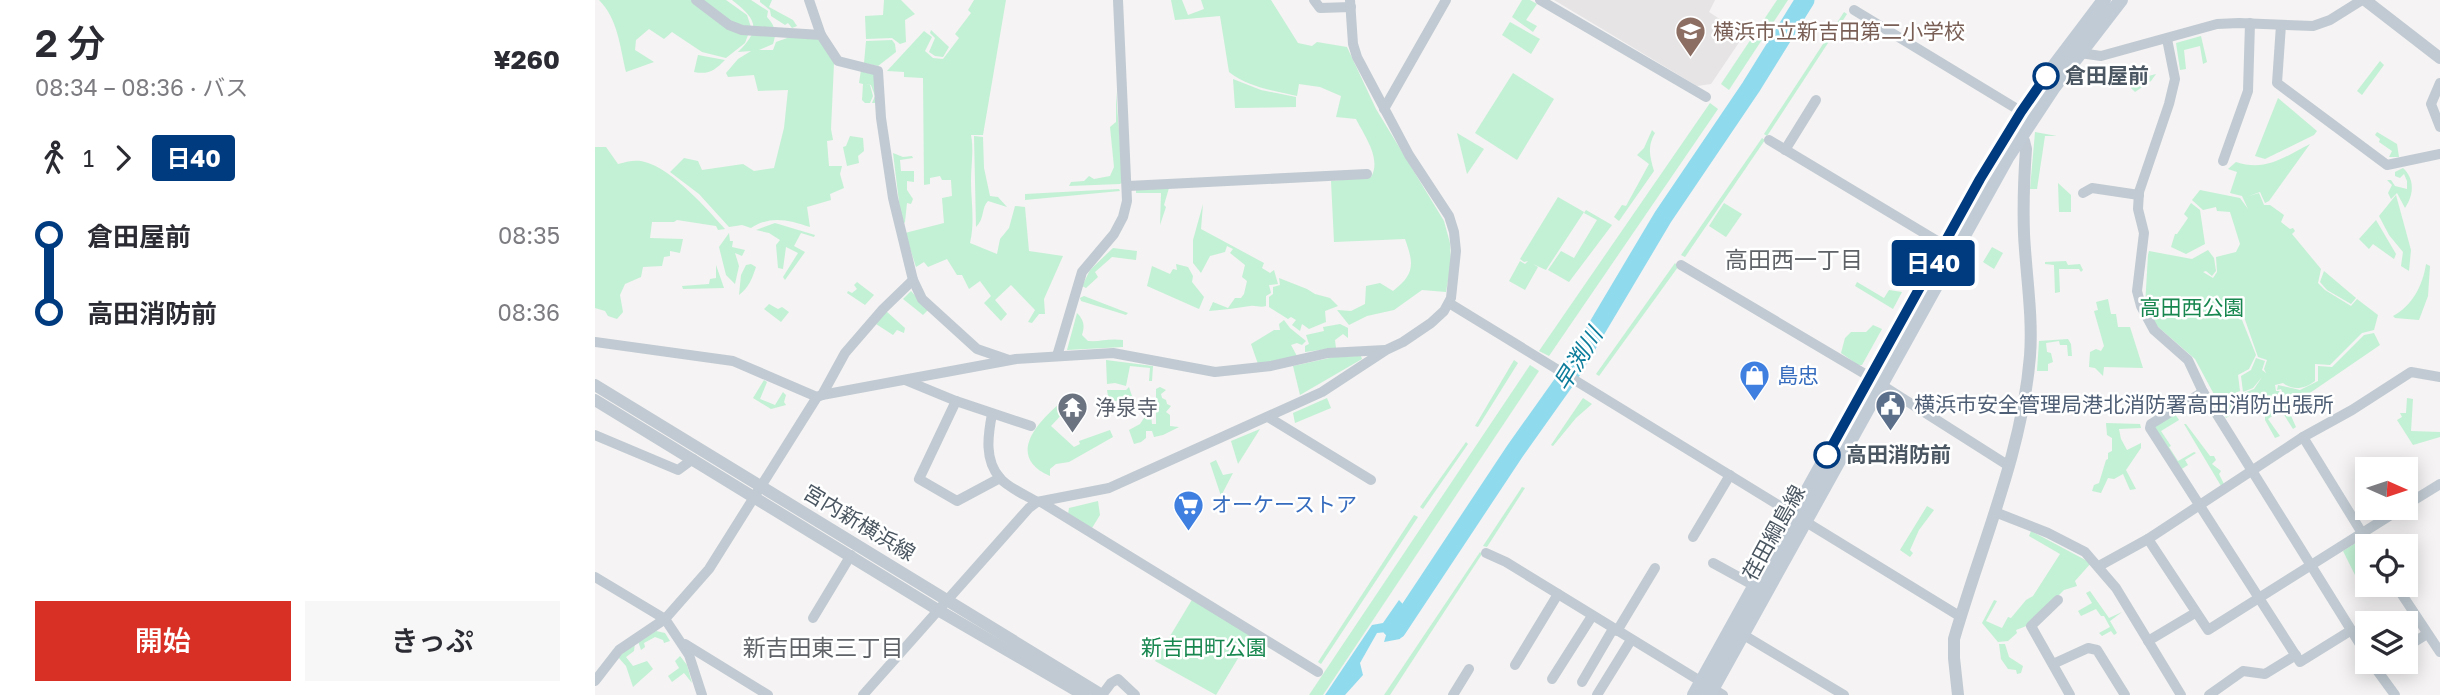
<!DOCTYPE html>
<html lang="ja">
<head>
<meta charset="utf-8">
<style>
	body { margin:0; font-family:"Golos Text","Noto Sans JP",sans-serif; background:#f7f7f7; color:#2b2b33; height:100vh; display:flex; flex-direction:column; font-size:26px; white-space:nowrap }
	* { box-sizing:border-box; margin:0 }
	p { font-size:23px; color:#7c7c81 }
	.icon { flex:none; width:38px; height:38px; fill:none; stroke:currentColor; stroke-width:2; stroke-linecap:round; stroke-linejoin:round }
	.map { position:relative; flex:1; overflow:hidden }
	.drawer { display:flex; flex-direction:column; background:#fff; width:595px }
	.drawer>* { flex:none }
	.badge { padding:0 14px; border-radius:5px; font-size:24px; line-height:46px }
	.needle { width:46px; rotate:93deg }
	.buttons { position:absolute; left:1760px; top:457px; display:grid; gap:14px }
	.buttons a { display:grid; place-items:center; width:63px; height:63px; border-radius:0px; background:#fff; box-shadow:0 4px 18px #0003; font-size:35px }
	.map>.badge { position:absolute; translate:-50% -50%; box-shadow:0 0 0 4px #fff }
	.legs { display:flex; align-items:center; gap:10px; height:77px; padding:0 35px; font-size:23px }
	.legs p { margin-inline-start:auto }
	.headline { display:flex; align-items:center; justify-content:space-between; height:119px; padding:0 35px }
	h1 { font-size:38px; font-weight:600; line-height:52px }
	.cta { display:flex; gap:14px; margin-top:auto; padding:14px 35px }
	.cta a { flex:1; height:80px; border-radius:0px; background:#d93025; color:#fff; font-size:28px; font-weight:600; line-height:80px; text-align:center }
	.cta a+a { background:#f7f7f7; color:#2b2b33 }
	ul { padding:0 35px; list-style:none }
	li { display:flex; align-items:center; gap:24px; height:77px; font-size:26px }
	li i { display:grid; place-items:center; width:10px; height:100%; margin:0 9px; background:currentColor }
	li i::after { content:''; width:18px; height:18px; margin:-9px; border:5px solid; border-radius:50%; background:#fff }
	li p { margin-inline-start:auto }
	li:first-child i { background:linear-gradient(#0000 50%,currentColor 0) }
	li:last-child i { background:linear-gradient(currentColor 50%,#0000 0) }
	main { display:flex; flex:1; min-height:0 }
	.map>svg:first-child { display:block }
	.education { fill:#e6e4e5 }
	.green { fill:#c3f1d5 }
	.water { fill:#90daee }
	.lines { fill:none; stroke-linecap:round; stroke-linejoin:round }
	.river { stroke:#90daee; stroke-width:19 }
	.minor { stroke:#c1cad2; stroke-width:10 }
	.tertiary { stroke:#c1cad2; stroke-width:12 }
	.secondary { stroke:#c1cbd6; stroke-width:14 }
	.line-1-casing { stroke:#fff; stroke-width:16 }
	.line-1 { stroke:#003b80; stroke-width:10 }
	.stop-1-dot { fill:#fff; stroke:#003b80; stroke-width:3.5 }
	.labels { text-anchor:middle; stroke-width:5; stroke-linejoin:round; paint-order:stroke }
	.education-label { font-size:21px; fill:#785e54; stroke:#fff; text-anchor:start }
	.stop-label { font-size:21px; font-weight:bold; fill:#4a5661; stroke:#fff; text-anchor:start }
	.park-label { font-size:21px; fill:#17864f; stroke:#fff }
	.shop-label { font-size:21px; fill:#366cbe; stroke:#fff; text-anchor:start }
	.service-label { font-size:21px; fill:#4e5e75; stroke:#fff; text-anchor:start }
	.worship-label { font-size:21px; fill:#5b616d; stroke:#fff; text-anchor:start }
	.street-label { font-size:21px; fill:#4a5661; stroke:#fff }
	.neighbourhood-label { font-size:23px; fill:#5f6368; stroke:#fff }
	.water-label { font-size:23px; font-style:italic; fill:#0c7c9b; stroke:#fff }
</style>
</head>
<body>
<main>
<section class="drawer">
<div class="headline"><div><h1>2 分</h1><p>08:34 – 08:36 · バス</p></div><b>¥260</b></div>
<div class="legs"><svg class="icon" aria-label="walk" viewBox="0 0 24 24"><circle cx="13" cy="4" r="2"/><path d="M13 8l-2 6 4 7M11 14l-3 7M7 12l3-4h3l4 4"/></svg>1<svg class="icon" aria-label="forward" viewBox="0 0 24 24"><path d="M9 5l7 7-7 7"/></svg><b class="badge" style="background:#003b80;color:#fff">日40</b></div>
<ul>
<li><i style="color:#003b80"></i><b>倉田屋前</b><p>08:35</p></li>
<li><i style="color:#003b80"></i><b>高田消防前</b><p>08:36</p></li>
</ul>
<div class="cta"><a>開始</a><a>きっぷ</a></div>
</section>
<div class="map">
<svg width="1845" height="695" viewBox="0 0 1845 695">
	<rect width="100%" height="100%" fill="#f5f3f3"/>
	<path class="education" d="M959,0H1120L1114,12L1149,35L1116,84L1102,86Z"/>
	<g class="green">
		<path d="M4,0H131L152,15L156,27L150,43L131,58L107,52L77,32L69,39L54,29L41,40L40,50L59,62L31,72C25,47 23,19 4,0Z"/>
		<path d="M137,0H156L173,11L172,17C180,26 182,32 178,44L164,50H178L181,42L195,37H224L239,63L236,129L238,140L232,141L234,166H247L245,174L249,188L235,194L236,200L212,207L215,227C194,220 176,215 156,228L147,225L134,227L104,194L75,172L89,158L103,161L107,170L148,164L159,171L179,168L189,128L193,90L163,91L159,75L133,77L131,73L143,59L156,51L143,52C168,28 160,18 137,0Z"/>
		<path d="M165,0H177L174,7L198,20L202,26L197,28L193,23L190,25L176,16L175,10L165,2Z"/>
		<path d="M289,0H306L320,14L310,20L311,42L305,44L297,38L271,39L270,16L288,15Z"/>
		<path d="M379,0H411L388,135H376C379,151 376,165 376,181C376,202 380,221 375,243L402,254L405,239L414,228L420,206L430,207L434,251L468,256L449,299L450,314H444L437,323L433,322L440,310L416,285L400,300L412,314L406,321L389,303L396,296L385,281L374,289L367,275H362L352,259L333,267L329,262L321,267L310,233L349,223L347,198L357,196L356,180H347L345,176L335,178V184L329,185L328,78L309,77V72L292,71L329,31L337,37L330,51L338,58L348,59L364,38L360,34L376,13L373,10Z"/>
		<path d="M576,0H587L593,15L609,9L606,0H676L703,43L717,46L722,42L752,47L781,109L849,221L855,243L856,264L851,292L827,290L799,310L772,316L754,325L742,310L756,311L770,304L771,286L785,283L798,291C820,274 819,264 810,239L739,242L736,181L776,177C787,159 769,135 761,119L741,117L746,96L725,87L704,84L702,96C679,91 653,87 634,72L625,16L580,20Z"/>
		<path d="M927,0H935L942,4L931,20L942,26L938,32L917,17Z"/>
		<path d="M1182,0H1193L1134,90L1126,84Z"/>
		<path d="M1249,12L1252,14L1172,136L1169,134Z"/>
		<path d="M915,22L945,39L936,54L907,35Z"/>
		<path d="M336,30L354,47L348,57L340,56L334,52L340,38L335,33Z"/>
		<path d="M1606,36L1612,62L1608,64L1605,46L1589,50L1591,69L1585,70L1581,43Z"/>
		<path d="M297,40L300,44L301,52L283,66L269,63L271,41Z"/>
		<path d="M103,55L130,60C120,70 114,75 99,72Z"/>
		<path d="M1785,61L1789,65L1767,95L1762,91Z"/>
		<path d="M266,70L277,72L279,75L281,103H277L280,96L276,85L270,84L275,85L278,96L275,103H270L267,100L268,84L264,83Z"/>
		<path d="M918,73L959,99L922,160L880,133Z"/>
		<path d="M1561,74L1556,81L1540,92L1536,88L1538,80Z"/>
		<path d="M638,79L666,90L701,97V107L640,108Z"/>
		<path d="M521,92L528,182L525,184L474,186L476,182L489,181L494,176L499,179L515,176L519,167L515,127L521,122Z"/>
		<path d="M1683,98L1722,131L1719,135L1670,159L1660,156Z"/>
		<path d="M1115,103L1123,109L954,356L944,351Z"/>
		<path d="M1057,130L1060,133C1052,147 1055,156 1059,171L1024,221L1019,217L1027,205L1031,206L1054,164L1042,155L1049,148Z"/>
		<path d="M1440,132L1462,136H1450L1442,189H1435Z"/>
		<path d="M1782,132L1802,144L1804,157H1794L1797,151L1784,142L1785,139L1780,135Z"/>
		<path d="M862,133L889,149L872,174Z"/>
		<path d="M255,136L268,138L269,151L263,156L264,163L252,166L248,147L251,146Z"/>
		<path d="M379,136L388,137L389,168L395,196L403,197L412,207L393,201C386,208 390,218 381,227Z"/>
		<path d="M1167,138L1170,140L1090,257L1086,255Z"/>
		<path d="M1715,144L1674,201L1670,203L1665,192L1654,196L1664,193L1669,205H1675L1689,215L1686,222L1695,229L1698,228L1700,231L1697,234L1726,269L1723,283L1730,290L1756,306L1762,299L1783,315L1779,330L1767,333L1735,365L1720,364V381C1710,389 1698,391 1688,383L1680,385L1681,391H1684L1687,395L1677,409L1686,402L1689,396L1686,389L1682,390L1683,385L1705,390L1723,381V366L1737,367L1769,335L1779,333L1785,345L1709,397L1711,401L1706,404L1704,400L1692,407L1701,427L1698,429L1686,410L1673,419L1685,436L1680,438L1670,420V405L1667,403L1668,416L1659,400L1631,418L1622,403L1659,389L1667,377L1658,388L1648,392L1646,376L1656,370L1661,358L1670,361L1667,370L1671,373L1669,369L1672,360L1663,357L1648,314L1645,315L1661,355L1654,369L1643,375L1645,391L1622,400L1600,359L1562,326L1550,306L1553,255L1554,251L1597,259L1613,250L1619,258L1621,271L1617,276L1611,271L1608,272L1618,278L1622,272L1621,257L1641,252L1645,244L1635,212L1622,211L1621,207L1608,210L1597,200L1605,190L1645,198L1653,209L1647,196L1635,193L1642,172L1633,169L1641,162C1671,172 1689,157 1715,144Z"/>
		<path d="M0,147H11L23,164C31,162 41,159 50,162C77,169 112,209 130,229L123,230L121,226L82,220L79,222H57L55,238L88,239L85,253L75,251V256L69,257L67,266L48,267L46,277L30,284L25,295L28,312L22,319L13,316L10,311L0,308Z"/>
		<path d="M298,153L308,157L317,156L318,158L305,160L306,171H319V182L312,181V190L318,199L316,204L312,203L310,222L307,226Z"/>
		<path d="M1808,168C1820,179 1819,195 1810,208L1802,193L1796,199L1793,193L1797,185L1792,180H1796L1800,186L1812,189V181L1809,174L1805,178L1800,176V172Z"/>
		<path d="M1463,183L1476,195V212H1464Z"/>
		<path d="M574,188L569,205L571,207L565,225L566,193H541V190Z"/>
		<path d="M524,189L525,191L430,200V194Z"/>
		<path d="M1801,195L1816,250L1814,271L1806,266L1808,252L1794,235L1784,216Z"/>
		<path d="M963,197L989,212L951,270L938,264L943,267L930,290L914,281L925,261L930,264L933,261L929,262L925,259Z"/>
		<path d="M1129,203L1147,214L1131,237L1114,226Z"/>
		<path d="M1596,203L1605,210L1610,244L1591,254L1576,247L1580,234H1582L1593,218L1589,214Z"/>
		<path d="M608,204L606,229L669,263L667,268L675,273L679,270L683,284L674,285L676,293L671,296V306C665,308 661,305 655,306C641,308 628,310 614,311L618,302L633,308L640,298H646L649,294L652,281L647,277L650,265L635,253L638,249L632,246L630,252L615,256L606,273L598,263V240Z"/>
		<path d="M991,210L1017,225L974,282L953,270L966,251L979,258L1002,220L989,213Z"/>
		<path d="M1781,220L1801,254L1799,259L1778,244L1774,249L1764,239Z"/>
		<path d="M180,223L220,235L219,237L206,233L199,246L210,252L190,280L188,277L203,253L191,247L188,269L183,268L181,245L185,240L174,233L161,230Z"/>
		<path d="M134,233L135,241H138L137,247L150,250L147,256L140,253L144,266L140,284L131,275L124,247Z"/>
		<path d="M1397,247L1408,253L1399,269L1388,262Z"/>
		<path d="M518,248L542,251L541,260L517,257L500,272L503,277L491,288L487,286L495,270Z"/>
		<path d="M1471,261L1473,265L1485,264L1488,270L1486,272L1484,269H1464L1465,292L1460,293L1459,265L1450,264V262Z"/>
		<path d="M1080,263L1083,267L1004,376L1001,374Z"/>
		<path d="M156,264L161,267C157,279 154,287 144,295L146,275L151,265Z"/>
		<path d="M581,264L593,267L598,276L597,282L609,297L604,309L552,286L557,266L575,274L578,269L582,270Z"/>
		<path d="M1831,264L1835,266L1833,296L1824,320L1800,318L1798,316C1817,306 1828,285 1831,264Z"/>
		<path d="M121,265L129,288L88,289L87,286L114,284L115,279L121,278Z"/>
		<path d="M1729,271L1761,298L1756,304L1732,290L1725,282Z"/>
		<path d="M684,278L712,289L720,294L735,298L743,306L730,311L731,322L714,329L707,324L705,331L697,325L701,320L696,317L693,319L674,307V297L678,294V287L685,285Z"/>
		<path d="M262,282L279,295L270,305L252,293L253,291L257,293L262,289L259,285Z"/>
		<path d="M1262,282L1289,298L1294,290L1307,292L1298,309L1260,286Z"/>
		<path d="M316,291L333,310L328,315L308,299Z"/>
		<path d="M489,296L533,313L531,315L486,301L485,298Z"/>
		<path d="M1513,299L1516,314H1521L1523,327H1535L1548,368L1509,367L1508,376L1500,368L1494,367L1495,352L1501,349L1506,351L1509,346L1499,311L1503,310L1501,302Z"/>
		<path d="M174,304L183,309L187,307L194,312L186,322L169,309Z"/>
		<path d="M291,311L310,328L309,333L302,330L298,335L281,324Z"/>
		<path d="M482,313C489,320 490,326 487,335L493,341C506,342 513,338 528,340V347L472,350Z"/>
		<path d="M689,320L695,328L711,341L707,345L702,343L696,345L702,356L663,364L656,344L679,330H685L684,324Z"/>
		<path d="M745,324L753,328V338L748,334L740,340L741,348L710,352V346L714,344L711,335L729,331L728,327Z"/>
		<path d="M1278,325L1287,329L1267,365H1263L1246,353L1250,338L1256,332H1271Z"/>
		<path d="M1473,339L1476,344L1477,356H1473L1472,345H1465L1464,341L1451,343L1452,352L1456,353L1458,362L1453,364V371H1442L1444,341Z"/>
		<path d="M766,356L767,359L705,395L698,366L739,357Z"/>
		<path d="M511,360L558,366L557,381H554L555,368L535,366L531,386L520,383L512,384Z"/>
		<path d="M919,360L923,363L883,427L880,426Z"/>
		<path d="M935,365L944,371L728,695H714Z"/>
		<path d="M169,380L172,382L165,399L180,405L188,392L191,395L189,402L191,405L176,409L158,398Z"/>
		<path d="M534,387L537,396L527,397L526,400L514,402L512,390H531Z"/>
		<path d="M565,387L571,390L566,394L567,398L571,400L572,404L576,406L571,412L575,415V426L584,427L568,435L559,437L557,431H551V438L546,442L539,444L534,430L545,424L551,415L556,414L557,424H561V389Z"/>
		<path d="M732,398L736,408L700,423L698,413Z"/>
		<path d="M988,398L997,404L981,418L958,446L956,445Z"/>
		<path d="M1812,398L1818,399L1816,431L1845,432V437L1818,445L1802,420L1807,417L1805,413H1811Z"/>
		<path d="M464,404L470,411L456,426L479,447L485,444L484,441L515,430L518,437L474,462L461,464L455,469V476C412,457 440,425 464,404Z"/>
		<path d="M1580,414L1584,420L1566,431L1576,446L1574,447L1583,461L1599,452L1601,453L1590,460L1593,465L1585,470L1559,426Z"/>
		<path d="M1511,423L1545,424L1546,428L1524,429L1526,439L1532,450L1546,443V448L1531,470L1541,489L1535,490L1528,474L1519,479L1513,478L1506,493L1497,491L1499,485L1504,483L1511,460L1513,459V453L1517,451V438L1512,435Z"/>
		<path d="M1589,424H1591L1615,456H1619L1621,460L1617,464L1626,471L1624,474L1629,484L1626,486Z"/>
		<path d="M665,429L643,464L636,441Z"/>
		<path d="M871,442L873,444L828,509L825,507Z"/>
		<path d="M621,460L628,475L638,473L626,496L615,463Z"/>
		<path d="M927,487L930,488L892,547L888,546Z"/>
		<path d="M503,501L505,515L497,528L473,514L474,508Z"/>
		<path d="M1332,506L1339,510L1324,530L1315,550L1318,553L1315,557L1305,550Z"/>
		<path d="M819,515L823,517L726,664L723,662Z"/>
		<path d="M1436,531L1496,563L1480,581L1482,586L1469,590L1434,625L1421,630L1422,633L1413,641L1403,642L1387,623L1399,600L1402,601L1391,621L1407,628L1413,617L1416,618L1431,600L1438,596L1465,554L1434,536Z"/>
		<path d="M1765,540L1773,549V558L1760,575L1748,551Z"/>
		<path d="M885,552L887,554L795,695H789Z"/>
		<path d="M1495,591L1514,618L1527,612L1515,621L1522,633L1519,635L1516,631L1507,636L1504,633L1515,627L1509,616H1506L1501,609L1486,616L1483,611L1497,603L1491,593Z"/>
		<path d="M598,598L657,635L621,695L560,661Z"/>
		<path d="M61,631L70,633L75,641L69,643L68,640L60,637L49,643L50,647L46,650L43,641Z"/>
		<path d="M40,643L39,651L31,657L38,666L52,661L58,669L38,687L31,666L23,657Z"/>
		<path d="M1404,644H1410L1414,657L1428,666L1426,673L1422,674L1421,670L1413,669L1406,659Z"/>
		<path d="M85,656L92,665L97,683L89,673L77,682L73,676L84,668L80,661Z"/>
	</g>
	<path class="water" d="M804,600L818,615L805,639L789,642L792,632L782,633L765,663L768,675L750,695H730L777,625L788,623Z"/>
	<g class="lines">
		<path class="river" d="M797,628L802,629L920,451L974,375L1068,217L1156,87L1210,0"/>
		<g class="minor">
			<path d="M101,0L134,25L147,30L226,35L243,61L283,71L286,118L298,198L318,280L327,299L382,349L414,360"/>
			<path d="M214,0L226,35"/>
			<path d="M719,0L725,8L756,7"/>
			<path d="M945,0L1111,97"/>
			<path d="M1259,10L1432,115"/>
			<path d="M1686,25L1682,83L1792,165L1845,154"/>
			<path d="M1572,39L1580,79L1574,104L1544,192L1543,209L1549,233L1542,291L1546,306L1559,330L1593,360L1608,392L1773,657"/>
			<path d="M1485,53L1506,56L1622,24L1644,23L1718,26L1735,20L1767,0"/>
			<path d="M1845,83L1836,104L1845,127"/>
			<path d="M789,109L851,0"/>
			<path d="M1174,140L1349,245"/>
			<path d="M1190,150L1221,100"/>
			<path d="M1628,161L1653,91L1655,23"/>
			<path d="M533,186L772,174"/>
			<path d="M1488,193L1497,188L1544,195"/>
			<path d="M1086,265L1275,377"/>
			<path d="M854,303L1366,617"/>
			<path d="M0,342L138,361L222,397"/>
			<path d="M462,356L487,272L519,234L528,217L532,201L523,0"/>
			<path d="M310,380L361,401L436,426"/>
			<path d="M1285,384L1414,466"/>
			<path d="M1608,392L1556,424L1555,428L1705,662L1755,631"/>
			<path d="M227,395L421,359L518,353L620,372L676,366L733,353L790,350"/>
			<path d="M361,401L324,479L362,501L405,478"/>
			<path d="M397,414C393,435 389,460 405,478C413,488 431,495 442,502"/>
			<path d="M673,417L776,480"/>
			<path d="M0,435L83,470L98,459"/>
			<path d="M1708,437L1775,546"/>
			<path d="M446,502L723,672"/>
			<path d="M1811,505L1845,484"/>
			<path d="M1400,512L1453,533L1490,552L1521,588L1586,695"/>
			<path d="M1098,537L1135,475"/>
			<path d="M1553,539L1613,630L1807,508"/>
			<path d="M891,553L911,562L1128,695"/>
			<path d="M1118,563L1160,586"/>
			<path d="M1504,566L1553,539L1708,437L1757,410L1816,372L1845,377"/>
			<path d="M0,577L70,619L94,655L107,695"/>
			<path d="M1800,584L1845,652"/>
			<path d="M1463,600L1436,626L1475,695"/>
			<path d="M218,618L256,555"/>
			<path d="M1022,631L1060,568"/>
			<path d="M1147,634L1249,695"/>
			<path d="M1553,641L1600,613"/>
			<path d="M90,644L173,695"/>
			<path d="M1811,647L1832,634"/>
			<path d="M1776,662L1800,695"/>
			<path d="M1458,664L1493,648L1502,650L1530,695"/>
			<path d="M920,665L963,594"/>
			<path d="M957,679L997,616"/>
			<path d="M0,681L24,650L70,619L114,569L222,397L227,395L250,353L288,309L318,280"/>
			<path d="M987,682L1018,629"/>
			<path d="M268,695L434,508L442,502L514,488L727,392L791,350L808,342L836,323L849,311L856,298L861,251L859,232L854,216L814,155L762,57L758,44L755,0"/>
			<path d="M507,695L516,683L523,679L540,695"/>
			<path d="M858,695L874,669"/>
			<path d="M1002,695L1036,640"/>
			<path d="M1614,695L1648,671L1670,674L1701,655"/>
		</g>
		<g class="tertiary">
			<path d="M1770,0L1845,58"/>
			<path d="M0,385L507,695"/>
			<path d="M0,400L343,610L489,695"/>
			<path d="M1363,695L1359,658V639C1386,545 1427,454 1435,356C1438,316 1431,275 1429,234C1428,206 1429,177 1431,149L1429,141L1420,134"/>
		</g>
		<g class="secondary">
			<path d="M1099,695L1385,179L1444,86L1509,0"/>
			<path d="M1114,695L1412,158L1459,87L1526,0"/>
		</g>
	</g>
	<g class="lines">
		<defs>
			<path id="line-1" d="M1232,455L1385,179L1426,112L1451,76"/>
		</defs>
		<use href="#line-1" class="line-1-casing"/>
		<use href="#line-1" class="line-1"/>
	</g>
	<defs>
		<symbol id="school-pin" viewBox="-11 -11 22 30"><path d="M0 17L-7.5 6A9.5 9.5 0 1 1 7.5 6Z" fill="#8d6e63" stroke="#fff"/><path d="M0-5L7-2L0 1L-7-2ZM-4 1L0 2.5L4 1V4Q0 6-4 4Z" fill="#fff"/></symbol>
		<symbol id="shop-pin" viewBox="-11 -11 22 30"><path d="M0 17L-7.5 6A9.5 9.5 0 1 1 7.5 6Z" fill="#3f7fe0" stroke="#fff"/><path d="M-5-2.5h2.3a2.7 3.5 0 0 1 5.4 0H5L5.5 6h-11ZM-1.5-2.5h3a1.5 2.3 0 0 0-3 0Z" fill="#fff"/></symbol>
		<symbol id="civic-pin" viewBox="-11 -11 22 30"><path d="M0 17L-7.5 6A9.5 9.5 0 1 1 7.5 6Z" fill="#5c6f8a" stroke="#fff"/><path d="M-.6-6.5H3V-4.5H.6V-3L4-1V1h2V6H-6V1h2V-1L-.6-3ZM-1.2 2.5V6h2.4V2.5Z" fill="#fff"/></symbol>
		<symbol id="temple-pin" viewBox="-11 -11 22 30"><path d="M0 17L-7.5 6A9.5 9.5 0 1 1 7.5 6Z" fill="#6b7280" stroke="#fff"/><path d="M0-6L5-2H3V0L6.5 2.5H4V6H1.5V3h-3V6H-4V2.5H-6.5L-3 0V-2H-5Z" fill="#fff"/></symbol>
		<symbol id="supermarket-pin" viewBox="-11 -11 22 30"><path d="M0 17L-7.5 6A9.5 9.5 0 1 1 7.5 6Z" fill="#3f7fe0" stroke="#fff"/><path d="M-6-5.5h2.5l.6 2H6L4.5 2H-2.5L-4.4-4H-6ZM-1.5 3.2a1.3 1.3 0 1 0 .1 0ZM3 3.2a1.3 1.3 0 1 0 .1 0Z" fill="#fff"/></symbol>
	</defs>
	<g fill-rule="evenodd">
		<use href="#school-pin" x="1078" y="14" width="35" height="47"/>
		<use href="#shop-pin" x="1142" y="358" width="35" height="47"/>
		<use href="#civic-pin" x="1278" y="388" width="35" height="47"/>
		<use href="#temple-pin" x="460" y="390" width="35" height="47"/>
		<use href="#supermarket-pin" x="576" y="488" width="35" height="47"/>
	</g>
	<g class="stop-1-dot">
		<circle cx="1451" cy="76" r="12"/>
		<circle cx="1232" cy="455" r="12"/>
	</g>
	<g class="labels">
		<g class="education-label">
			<text x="1118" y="39">横浜市立新吉田第二小学校</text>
		</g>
		<g class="stop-label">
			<text x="1470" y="83">倉田屋前</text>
			<text x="1251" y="462">高田消防前</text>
		</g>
		<g class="park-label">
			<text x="1597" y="315">高田西公園</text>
			<text x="609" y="655">新吉田町公園</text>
		</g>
		<g class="shop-label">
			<text x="1182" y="383">島忠</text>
			<text x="616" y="512">オーケーストア</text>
		</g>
		<g class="service-label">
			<text x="1319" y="412">横浜市安全管理局港北消防署高田消防出張所</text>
		</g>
		<g class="worship-label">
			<text x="500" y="415">浄泉寺</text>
		</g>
		<g class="street-label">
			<text transform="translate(264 523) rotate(31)" y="7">宮内新横浜線</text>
			<text transform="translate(1179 533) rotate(-61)" y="7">荏田綱島線</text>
		</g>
		<g class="neighbourhood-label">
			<text x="1199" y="268">高田西一丁目</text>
			<text x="228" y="656">新吉田東三丁目</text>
		</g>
		<g class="water-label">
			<text transform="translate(983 359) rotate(-58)" y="8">早渕川</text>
		</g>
	</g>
</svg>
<div class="buttons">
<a><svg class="needle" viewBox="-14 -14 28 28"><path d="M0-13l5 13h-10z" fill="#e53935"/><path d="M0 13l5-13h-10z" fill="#7c7c81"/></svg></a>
<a><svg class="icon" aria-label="locate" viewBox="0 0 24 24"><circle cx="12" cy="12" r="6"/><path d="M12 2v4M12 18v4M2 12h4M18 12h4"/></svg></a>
<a><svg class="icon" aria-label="layers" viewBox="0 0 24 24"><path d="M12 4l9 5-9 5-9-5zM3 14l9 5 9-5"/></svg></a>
</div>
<b class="badge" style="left:1338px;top:263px;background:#003b80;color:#fff">日40</b>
</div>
</main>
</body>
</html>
